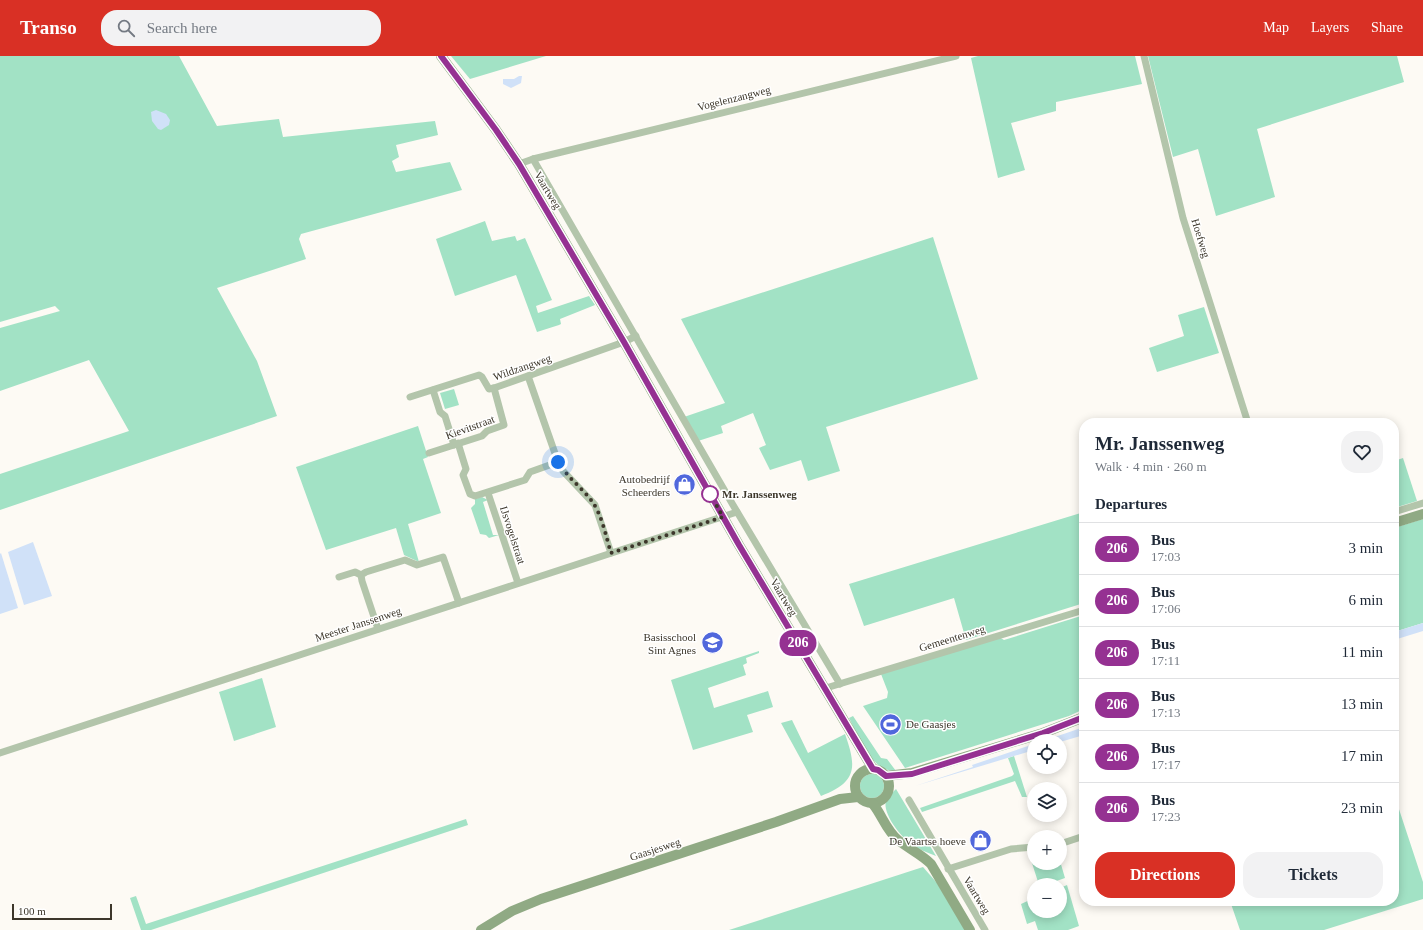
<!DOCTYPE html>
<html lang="en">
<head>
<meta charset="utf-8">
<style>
	body { margin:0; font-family:Georgia,serif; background:#f2f2f3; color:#1f2937; height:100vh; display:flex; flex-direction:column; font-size:15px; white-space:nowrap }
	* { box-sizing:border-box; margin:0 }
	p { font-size:13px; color:#747a83 }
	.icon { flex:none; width:22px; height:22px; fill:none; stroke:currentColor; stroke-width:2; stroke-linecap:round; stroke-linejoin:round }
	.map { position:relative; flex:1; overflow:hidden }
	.drawer { position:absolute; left:1079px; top:362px; width:320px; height:488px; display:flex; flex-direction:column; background:#fff; border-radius:16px; box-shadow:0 2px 10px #0003 }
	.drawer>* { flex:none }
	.badge { padding:0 8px; border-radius:13px; font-size:14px; line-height:26px }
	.fabs { position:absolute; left:1027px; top:678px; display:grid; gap:8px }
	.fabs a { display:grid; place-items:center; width:40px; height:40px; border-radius:50%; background:#fff; box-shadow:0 2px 10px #0003; font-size:20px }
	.scale { position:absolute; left:12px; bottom:10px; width:100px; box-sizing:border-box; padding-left:4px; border:2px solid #3d372b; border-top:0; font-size:11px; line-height:14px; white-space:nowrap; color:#3d372b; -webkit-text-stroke:3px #fff; paint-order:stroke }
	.you { position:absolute; width:20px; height:20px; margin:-10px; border:3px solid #fff; border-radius:50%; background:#1a73e8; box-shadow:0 0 0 6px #1a73e833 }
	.map>.badge { position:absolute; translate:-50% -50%; box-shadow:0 0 0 2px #fff }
	h2 { padding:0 16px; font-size:15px; line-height:36px }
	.round { display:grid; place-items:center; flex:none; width:42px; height:42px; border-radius:16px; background:#f2f2f3 }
	.head { display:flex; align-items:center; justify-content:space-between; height:68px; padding:0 16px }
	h1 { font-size:19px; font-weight:700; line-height:30px }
	.cta { display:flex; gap:8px; margin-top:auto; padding:8px 16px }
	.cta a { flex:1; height:46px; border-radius:16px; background:#d93025; color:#fff; font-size:16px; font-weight:700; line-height:46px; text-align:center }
	.cta a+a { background:#f2f2f3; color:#1f2937 }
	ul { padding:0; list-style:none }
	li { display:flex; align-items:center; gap:12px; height:52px; padding:0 16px; border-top:1px solid #e0e1e3 }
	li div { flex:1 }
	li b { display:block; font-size:15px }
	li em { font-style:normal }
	li .badge { min-width:44px; font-weight:700; text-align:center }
	header { display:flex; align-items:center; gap:24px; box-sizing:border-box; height:56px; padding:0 20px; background:#d93025; color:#fff }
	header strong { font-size:19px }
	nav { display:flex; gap:22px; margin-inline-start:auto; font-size:14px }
	.search { width:280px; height:36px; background:#f2f2f3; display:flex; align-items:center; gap:10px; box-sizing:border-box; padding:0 14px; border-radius:16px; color:#747a83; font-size:15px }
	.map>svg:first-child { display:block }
	.green { fill:#a2e2c5 }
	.water { fill:#d0e1f8 }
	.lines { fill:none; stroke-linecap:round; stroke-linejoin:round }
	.street { stroke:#b3c5ab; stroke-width:7 }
	.secondary { stroke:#90aa84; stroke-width:10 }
	.line-casing { stroke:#fff; stroke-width:9 }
	.line { stroke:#953192; stroke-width:6 }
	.walk { stroke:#3d372b; stroke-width:4; stroke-dasharray:0 7.2 }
	.stop-dot { fill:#fff; stroke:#953192; stroke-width:2 }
	.labels { text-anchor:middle; stroke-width:3; stroke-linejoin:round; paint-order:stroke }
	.street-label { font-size:11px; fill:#3d372b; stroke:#fff }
	.poi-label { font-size:11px; fill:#3d372b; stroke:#fff; text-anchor:end }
	.stop-label { font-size:11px; font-weight:bold; fill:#3d372b; stroke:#fff; text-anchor:start }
</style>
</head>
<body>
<header>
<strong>Transo</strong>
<div class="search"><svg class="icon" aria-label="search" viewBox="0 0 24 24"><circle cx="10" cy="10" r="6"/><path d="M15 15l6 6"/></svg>Search here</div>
<nav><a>Map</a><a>Layers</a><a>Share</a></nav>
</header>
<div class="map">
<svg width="1423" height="874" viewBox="0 0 1423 874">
	<rect width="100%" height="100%" fill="#fdfaf4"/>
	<g class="green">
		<path d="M0,0H179L217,70L279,63L283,81L435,65L438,79L396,89L399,101L392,105L396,116L450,106L462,134L301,178L299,183L306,203L217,232L257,305L277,360L0,454V418L129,375L89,304L0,335V272L60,255L55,250L0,266Z"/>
		<path d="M451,0H546L470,23Z"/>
		<path d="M978,0H1135L1142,28L1056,46V55L1011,67L1025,114L998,122L971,2Z"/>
		<path d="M1148,0H1397L1404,26L1257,73L1275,141L1216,160L1198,93L1173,101Z"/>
		<path d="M485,165L492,185L515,180L517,185L525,182L552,244L536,250L538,257L589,240L595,249L560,263L561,268L559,269L537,276L516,219L455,240L436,183Z"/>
		<path d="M933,181L978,323L826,371L840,415L808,425L801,404L770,414L759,392L766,389L753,357L721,370L723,377L698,385L684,361L725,347L681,263Z"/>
		<path d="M1204,251L1219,297L1157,316L1149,292L1184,280L1178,259Z"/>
		<path d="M454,333L459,349L445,353L440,337Z"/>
		<path d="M418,370L428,401L423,403L441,457L408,468L419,506L404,499L396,472L326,494L296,411Z"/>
		<path d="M1403,402L1417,445L1394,452V405Z"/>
		<path d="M482,441L488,444L483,446L493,479H499L489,482L486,479L480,478L471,452L475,448V443Z"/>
		<path d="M1084,456V547L966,584L954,542L864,570L849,528Z"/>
		<path d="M1423,463V567L1394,576V472Z"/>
		<path d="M1084,559V653L1069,660L905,712L863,650L887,642L888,636L881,618L999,581L1004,584Z"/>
		<path d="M759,595V597L746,602L747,607L743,609L746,619L708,632L714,652L768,635L773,651L747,659L753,676L693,694L671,624Z"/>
		<path d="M262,622L276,671L234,685L219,636Z"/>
		<path d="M853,660L881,702L887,703L896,715C871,716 859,681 849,662Z"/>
		<path d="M792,664L808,697L845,678C857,712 857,726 821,740L781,667Z"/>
		<path d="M1014,700L1027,741H1022L1015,725L922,756L920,752L1012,720L1014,718L1008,702Z"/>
		<circle cx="872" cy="730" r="12"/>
		<path d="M896,733L936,800C928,797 918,793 910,787C901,781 882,757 886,745C888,740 893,736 896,733Z"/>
		<path d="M1394,738L1423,826V843L1324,874H1240L1230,845H1394Z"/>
		<path d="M466,763L468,769L151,874H141L130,842L136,840L146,868Z"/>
		<path d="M1034,803V807H1060V805L1065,822L1045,829H1039L1031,804Z"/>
		<path d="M923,811L937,827L965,874H729Z"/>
		<path d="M1067,829L1079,870L1068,874H1038L1035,865L1027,868L1021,848L1034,842V855H1060V832Z"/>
	</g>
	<g class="water">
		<path d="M519,20H522L521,27L511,32L503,28V23H514Z"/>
		<path d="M156,54L166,58L170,64L169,69L161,74L158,73L152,65L151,56Z"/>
		<path d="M33,486L52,540L24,549L8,496Z"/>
		<path d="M1,497L18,552L0,558V498Z"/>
		<path d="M1423,567V575L1394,584V576Z"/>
		<path d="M1084,671V679L1060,686L1043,685Z"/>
		<path d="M1034,688V694L915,730L973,711L972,709Z"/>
	</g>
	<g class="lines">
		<g class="street">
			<path d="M1144,0L1183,162L1248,367"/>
			<path d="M533,103L733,449L840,628"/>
			<path d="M519,108L533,103L956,0"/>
			<path d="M528,320L558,406L563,415L595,449L611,497"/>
			<path d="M433,334L440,356L445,360L454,389"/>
			<path d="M410,341L479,319L482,321L489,333L494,332L624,286L636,280"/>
			<path d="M458,387L466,413L463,419L470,438L475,440L525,424L530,416L558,406"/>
			<path d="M429,397L482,380L487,375L504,369L494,332"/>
			<path d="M488,437L518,527"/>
			<path d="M1394,456L1423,447"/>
			<path d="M339,521L355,516L361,519"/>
			<path d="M378,573L362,525L361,519L366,516L405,504L417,509L443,501L459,547"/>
			<path d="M826,632L1084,554"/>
			<path d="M0,697L737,456"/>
			<path d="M909,744L985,874"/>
			<path d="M1060,788L1084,780"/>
			<path d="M948,813L1011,793L1034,791"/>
		</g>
		<g class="secondary">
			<path d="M441,0L496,74L519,108L624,286L739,489L873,713"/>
			<path d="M1394,467L1423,458"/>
			<circle cx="872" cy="730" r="17"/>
			<path d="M886,720L912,717L1043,677L1084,661"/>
			<path d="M873,748C882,759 886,774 898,784C909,793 921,798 931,808L970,874"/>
			<path d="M481,874L512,855L541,843L776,766L840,743L858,741"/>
		</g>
	</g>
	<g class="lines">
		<defs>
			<path id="line" d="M441,0L496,74L519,108L624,286L739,489L873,713L878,714L886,720L912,718L1043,677L1084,661"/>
		</defs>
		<use href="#line" class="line-casing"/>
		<use href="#line" class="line"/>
		<path class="walk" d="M558,406C567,421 581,431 591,444C602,458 606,481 611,497L723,461L709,436L710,438"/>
	</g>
	<defs>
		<symbol id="shop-disc" viewBox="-11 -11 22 22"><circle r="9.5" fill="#5067dc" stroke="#fff"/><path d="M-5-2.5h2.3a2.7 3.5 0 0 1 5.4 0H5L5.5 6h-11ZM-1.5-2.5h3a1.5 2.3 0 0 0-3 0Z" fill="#fff"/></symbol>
		<symbol id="school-disc" viewBox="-11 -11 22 22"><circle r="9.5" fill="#5067dc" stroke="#fff"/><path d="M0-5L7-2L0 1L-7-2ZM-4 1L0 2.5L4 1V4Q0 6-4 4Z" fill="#fff"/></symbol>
		<symbol id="stadium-disc" viewBox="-11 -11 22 22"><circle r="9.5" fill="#5067dc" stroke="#fff"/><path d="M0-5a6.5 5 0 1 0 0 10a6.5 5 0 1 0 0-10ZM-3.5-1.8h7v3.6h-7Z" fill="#fff"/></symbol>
	</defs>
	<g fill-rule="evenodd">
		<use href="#shop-disc" x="672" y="416" width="25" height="25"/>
		<use href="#school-disc" x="700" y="574" width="25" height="25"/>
		<use href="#stadium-disc" x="878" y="656" width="25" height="25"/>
		<use href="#shop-disc" x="968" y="772" width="25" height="25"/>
	</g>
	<circle class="stop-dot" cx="710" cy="438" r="8"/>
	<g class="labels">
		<g class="street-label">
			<text transform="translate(734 42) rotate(-14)" y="4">Vogelenzangweg</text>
			<text transform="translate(548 134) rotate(59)" y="4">Vaartweg</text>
			<text transform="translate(1201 182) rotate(73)" y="4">Hoefweg</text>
			<text transform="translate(522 311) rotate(-19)" y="4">Wildzangweg</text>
			<text transform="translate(470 371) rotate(-20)" y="4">Kievitstraat</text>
			<text transform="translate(513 479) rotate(72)" y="4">IJsvogelstraat</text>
			<text transform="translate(784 541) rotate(59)" y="4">Vaartweg</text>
			<text transform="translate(358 568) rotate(-18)" y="4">Meester Janssenweg</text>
			<text transform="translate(952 582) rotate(-17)" y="4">Gemeentenweg</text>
			<text transform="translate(655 793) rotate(-18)" y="4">Gaasjesweg</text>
			<text transform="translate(977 839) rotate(59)" y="4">Vaartweg</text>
		</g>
		<g class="poi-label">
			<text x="670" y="427">Autobedrijf<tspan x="670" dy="13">Scheerders</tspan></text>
			<text x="696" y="585">Basisschool<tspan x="696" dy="13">Sint Agnes</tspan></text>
			<text x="906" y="672" text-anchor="start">De Gaasjes</text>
			<text x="966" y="789">De Vaartse hoeve</text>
		</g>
		<g class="stop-label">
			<text x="722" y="442">Mr. Janssenweg</text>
		</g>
	</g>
</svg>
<div class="fabs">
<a><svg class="icon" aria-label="locate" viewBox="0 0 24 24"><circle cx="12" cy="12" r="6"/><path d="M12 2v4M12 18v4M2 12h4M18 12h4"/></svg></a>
<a><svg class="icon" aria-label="layers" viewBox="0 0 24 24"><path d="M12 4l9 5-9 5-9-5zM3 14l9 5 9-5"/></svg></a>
<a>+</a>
<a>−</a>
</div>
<div class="scale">100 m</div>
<div class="you" style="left:558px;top:406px"></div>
<b class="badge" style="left:798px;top:587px;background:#953192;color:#fff">206</b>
<section class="drawer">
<div class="head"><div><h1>Mr. Janssenweg</h1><p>Walk · 4 min · 260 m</p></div><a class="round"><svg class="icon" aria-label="heart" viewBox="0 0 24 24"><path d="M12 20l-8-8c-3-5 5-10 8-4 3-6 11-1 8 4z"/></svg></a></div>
<h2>Departures</h2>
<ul>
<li><span class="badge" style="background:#953192;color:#fff">206</span><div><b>Bus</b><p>17:03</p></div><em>3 min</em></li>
<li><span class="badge" style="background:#953192;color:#fff">206</span><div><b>Bus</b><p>17:06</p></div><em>6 min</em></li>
<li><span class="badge" style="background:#953192;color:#fff">206</span><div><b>Bus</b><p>17:11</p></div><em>11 min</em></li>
<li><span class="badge" style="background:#953192;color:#fff">206</span><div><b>Bus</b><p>17:13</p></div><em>13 min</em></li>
<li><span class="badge" style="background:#953192;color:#fff">206</span><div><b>Bus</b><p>17:17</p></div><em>17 min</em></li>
<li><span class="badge" style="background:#953192;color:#fff">206</span><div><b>Bus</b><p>17:23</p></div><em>23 min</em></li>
</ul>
<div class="cta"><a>Directions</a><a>Tickets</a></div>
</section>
</div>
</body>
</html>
